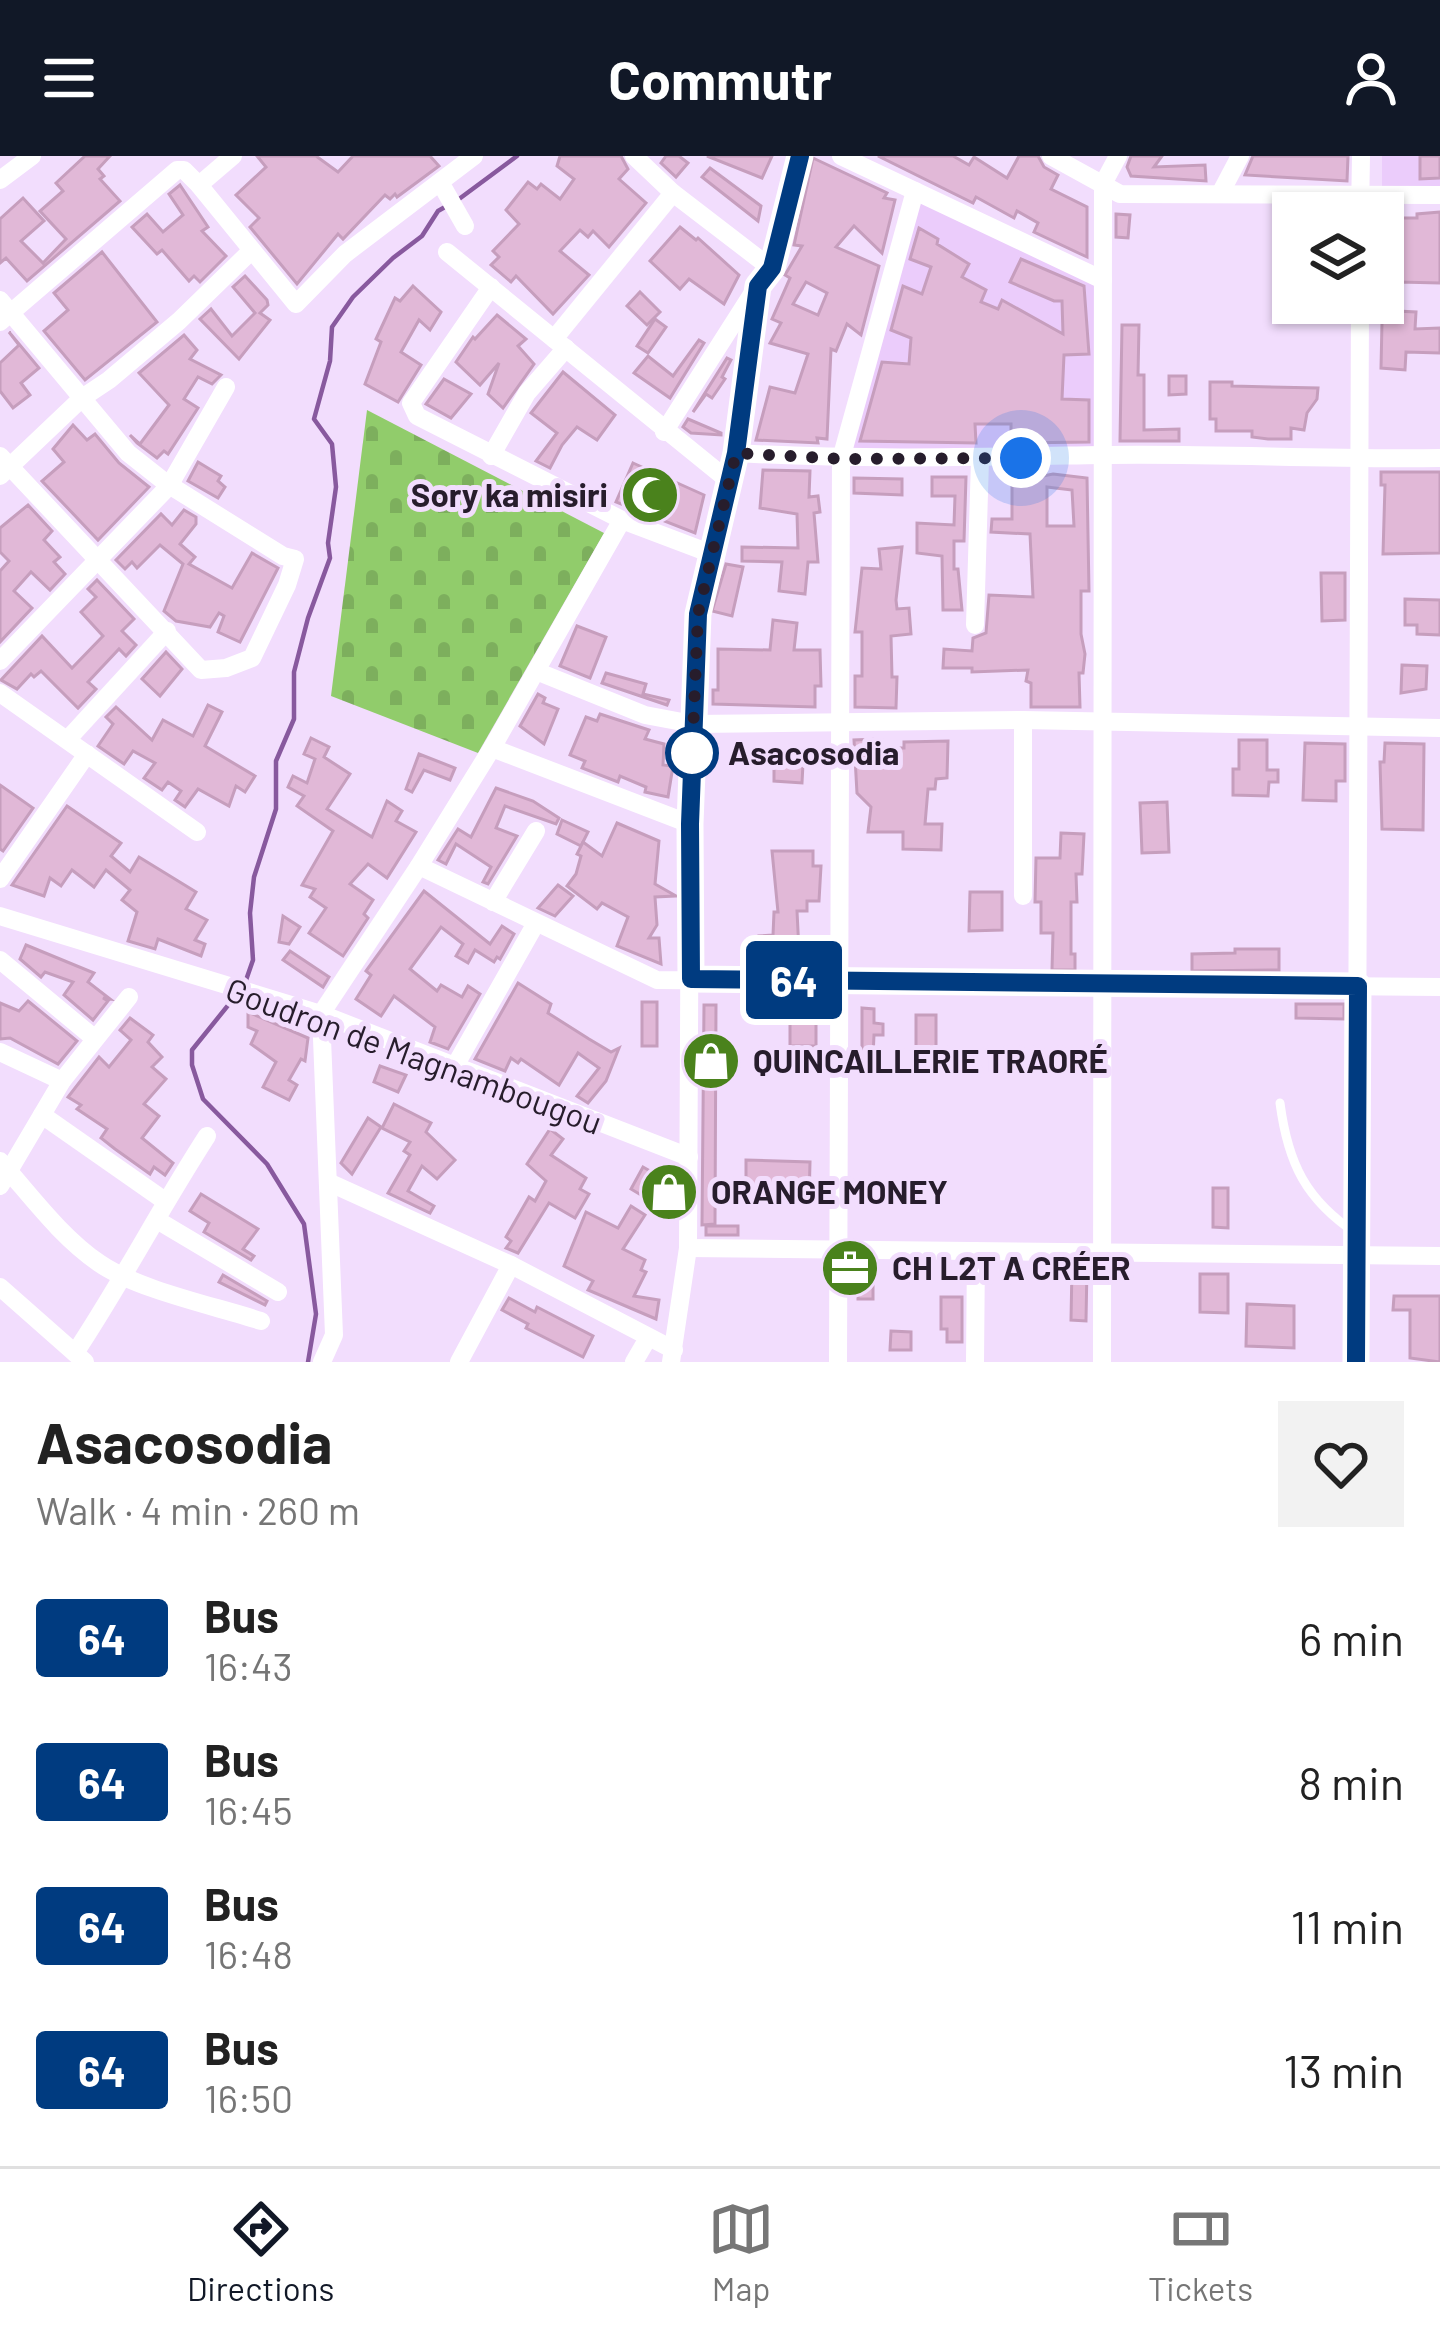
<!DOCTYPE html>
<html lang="en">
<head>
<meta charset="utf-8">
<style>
	body { margin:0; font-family:Barlow,sans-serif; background:#f2f2f2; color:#222; height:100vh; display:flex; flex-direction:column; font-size:45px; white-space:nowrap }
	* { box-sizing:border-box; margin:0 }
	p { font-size:39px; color:#767676 }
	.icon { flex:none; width:66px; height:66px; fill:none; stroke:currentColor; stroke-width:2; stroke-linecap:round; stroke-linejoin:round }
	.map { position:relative; height:1206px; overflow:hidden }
	.sheet { display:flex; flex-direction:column; background:#fff; flex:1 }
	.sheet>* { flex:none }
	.badge { padding:0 24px; border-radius:9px; font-size:42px; line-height:78px }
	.fabs { position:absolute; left:1272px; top:36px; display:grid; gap:24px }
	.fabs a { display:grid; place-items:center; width:132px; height:132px; border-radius:0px; background:#fff; box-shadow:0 3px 9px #0004; font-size:60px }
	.you { position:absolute; width:60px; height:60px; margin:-30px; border:9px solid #fff; border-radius:50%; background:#1a73e8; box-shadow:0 0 0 18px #1a73e833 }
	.map>.badge { position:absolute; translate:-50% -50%; box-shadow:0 0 0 6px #fff }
	.round { display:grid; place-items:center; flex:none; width:126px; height:126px; border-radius:0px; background:#f2f2f2 }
	.summary { display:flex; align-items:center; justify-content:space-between; height:204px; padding:0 36px }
	h1 { font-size:57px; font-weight:700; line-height:90px }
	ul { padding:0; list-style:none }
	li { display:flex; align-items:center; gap:36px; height:144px; padding:0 36px }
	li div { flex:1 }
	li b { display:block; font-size:45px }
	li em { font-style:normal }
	li .badge { min-width:132px; font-weight:700; text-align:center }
	header { display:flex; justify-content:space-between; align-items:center; height:156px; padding:0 36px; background:#111827; color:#fff; font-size:54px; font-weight:700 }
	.dock { display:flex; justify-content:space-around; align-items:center; height:168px; border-top:3px solid #e0e0e0; background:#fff; font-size:33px; color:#767676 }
	.dock a { display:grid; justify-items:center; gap:6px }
	.dock .on { color:#111827 }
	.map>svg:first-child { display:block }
	.built { fill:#ebccfb }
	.cemetery { fill:url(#cemetery-stones) }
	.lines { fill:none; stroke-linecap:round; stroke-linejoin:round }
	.stream { stroke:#88599e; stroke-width:4.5 }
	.building { fill:#e1b8d7; stroke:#c69ebd; stroke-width:3; fill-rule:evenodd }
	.service { stroke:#fff; stroke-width:9 }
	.minor { stroke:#fff; stroke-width:18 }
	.line-casing { stroke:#fff; stroke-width:27 }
	.line { stroke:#003b80; stroke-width:18 }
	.walk { stroke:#271d2c; stroke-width:12; stroke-dasharray:0 21.6 }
	.stop-dot { fill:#fff; stroke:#003b80; stroke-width:6 }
	.labels { text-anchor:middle; stroke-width:10; stroke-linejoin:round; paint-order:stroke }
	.poi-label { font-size:33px; font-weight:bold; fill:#271d2c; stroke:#f2ddfd; text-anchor:start }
	.stop-label { font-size:33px; font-weight:bold; fill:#271d2c; stroke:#f2ddfd; text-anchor:start }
	.street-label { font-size:33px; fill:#271d2c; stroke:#f2ddfd }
</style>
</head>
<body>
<header><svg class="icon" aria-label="menu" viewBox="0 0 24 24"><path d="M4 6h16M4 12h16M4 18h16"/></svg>Commutr<svg class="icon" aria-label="person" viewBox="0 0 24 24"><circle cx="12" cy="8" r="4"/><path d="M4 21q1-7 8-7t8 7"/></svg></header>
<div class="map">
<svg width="1440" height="1206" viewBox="0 0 1440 1206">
	<defs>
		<pattern id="cemetery-stones" width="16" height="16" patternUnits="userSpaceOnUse" patternTransform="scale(3)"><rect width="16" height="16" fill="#91cc6b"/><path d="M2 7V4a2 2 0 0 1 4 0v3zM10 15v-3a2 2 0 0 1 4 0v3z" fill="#7daf5d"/></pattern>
	</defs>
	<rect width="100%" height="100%" fill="#f2ddfd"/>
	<g class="built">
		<rect x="1382" y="0" width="58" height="31"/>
		<path d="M918,42L1100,124L1099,298L844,300Z"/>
	</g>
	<path class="cemetery" d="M367,254L604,377L478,597L331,540Z"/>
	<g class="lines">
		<g class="stream">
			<path d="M455,46L517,0"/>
			<path d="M245,827L253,804L250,757L254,721L276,653V605L294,563V516L308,462L330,402L328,387L336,331L332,288L314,263L330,205L332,171L353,141L393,102L422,80L438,55L445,51"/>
			<path d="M238,837L192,894V909L203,943L267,1008L304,1068L316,1158L308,1206"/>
		</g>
	</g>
	<g class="building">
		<path d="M85,0H110L98,13L104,20L100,23L120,45L27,125L6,102L0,107V63L23,42L44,65L21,85L43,107L66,83L40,55L63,35L56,27Z"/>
		<path d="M257,0H316L338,16L353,0H430L439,10L397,41L395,38L390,43L385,39L343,83L338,78L297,128L250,71L259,62L236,39L266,11Z"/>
		<path d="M560,0H621L628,13L619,23L646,47L609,91L593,75L588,81L580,74L560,95L589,119L553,158L516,120L511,126L491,109L499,101L493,95L519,68L506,54L528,26L537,33L541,28L560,43L574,23L557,10Z"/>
		<path d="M666,0H679L688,7L676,21L661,7Z"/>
		<path d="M707,0H772L762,22Z"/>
		<path d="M878,0H953L969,9L974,1L1007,22L1019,0H1038L1044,11L1058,19L1051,33L1087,51V101L1034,76L1038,67L1017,55L1014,62L976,41L973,47Z"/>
		<path d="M1131,0H1162L1154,11L1205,9L1206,25L1131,20L1127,11Z"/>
		<path d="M1253,0H1348L1347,25L1245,19Z"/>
		<path d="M1420,0H1440V22L1420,23Z"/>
		<path d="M813,2L887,37L884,42L895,44L882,97L854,70L836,91L879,110L861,179L847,168L836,195L831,193L827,283L817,282L818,287L756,284L770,231L795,237L808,198L770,187L781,167L772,163L790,122L785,119L802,90L794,89ZM806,126L827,137L818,159L793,148Z"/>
		<path d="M710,12L761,50L758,65L702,21Z"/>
		<path d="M180,29L208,71L202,75L226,100L200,126L194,120L189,125L162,94L157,98L132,71L147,58L163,76L183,59L169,38Z"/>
		<path d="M1440,56V127L1399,126L1397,155L1416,156L1415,173L1440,172V197L1406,196L1405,214L1381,212L1382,166L1379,165L1383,147L1386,62H1417V58Z"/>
		<path d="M1116,58L1130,59L1128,82L1116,81Z"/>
		<path d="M680,71L696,84L698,82L739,119L724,148L689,123L680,133L650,105Z"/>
		<path d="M919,72L938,83L937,88L969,108L962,121L986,134L981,146L998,153L1002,144L1063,178L1062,145H1054L1010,126L1021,103L1084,130L1089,198L1064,199L1062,243L1089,244V286L1011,287V268H975L976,287L860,285L882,206L909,208L911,182L891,174L903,130L922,138L931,111L910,103Z"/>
		<path d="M102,96L157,166L85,224L44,175L68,154L54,137Z"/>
		<path d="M245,120L267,144L268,149L260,157L270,164L239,203L200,163L211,153L232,180L255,157L233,131Z"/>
		<path d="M413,130L441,156L430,174L419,164L401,196L421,209L398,246L365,228L381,186L376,183L395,142L400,145Z"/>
		<path d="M640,136L660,156L647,169L627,150Z"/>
		<path d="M497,159L526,183L518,190L534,208L503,252L488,238L499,207L480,229L456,206L473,181L475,183Z"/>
		<path d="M655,163L666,171L648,197L637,190Z"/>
		<path d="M1122,169H1139L1138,219H1144V274L1179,273V285H1120Z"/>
		<path d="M9,176L39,212L21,227L30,239L13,252L0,235V207L19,189Z"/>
		<path d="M184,179L197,194L190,203L221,219L212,228L198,221L184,243L198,252L168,298L164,295L157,302L137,287L130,279L140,288L169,249L139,217Z"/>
		<path d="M699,184L704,187L670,242L634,217L648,200L673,220Z"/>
		<path d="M727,202L731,204L722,221L725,223L712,242L706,238L693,256Z"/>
		<path d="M563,216L615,259L597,284L577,271L562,289L550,312L536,305L557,277L531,257Z"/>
		<path d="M1169,220H1186V238L1169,239Z"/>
		<path d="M444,223L471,238L451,262L426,248Z"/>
		<path d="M1210,226H1232V230L1318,232L1317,243L1307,257L1304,274L1291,272V283H1268L1252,281V275H1216V263H1210Z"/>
		<path d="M688,263L721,277V279L691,277L683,271Z"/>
		<path d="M73,269L87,284L95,278L119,307L149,331L98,384L42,325L64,306L53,293Z"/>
		<path d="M198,306L221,320L218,325L225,331L218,342L188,325Z"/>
		<path d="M633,307L704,339L695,377L616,346Z"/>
		<path d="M763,314L810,315L809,341L818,340L820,356L814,357L818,406H808L805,438L779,435L782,406L742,405V391L798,392L797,358L760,352Z"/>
		<path d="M1381,316H1440V397L1383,398L1385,329H1381Z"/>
		<path d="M1053,318L1087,322L1089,435H1081V478L1085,498L1083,517H1079L1080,551H1031V527L1026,525L1028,514L972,516V512H943L944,493L972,495L973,482L986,477L989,439L1033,441L1030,378L991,376L992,363H1012V326ZM1047,331L1072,334L1074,370H1047Z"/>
		<path d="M932,321H966L964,385H954V413H958L962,454H943L942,400L917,397V367L954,369L955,340H932Z"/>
		<path d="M854,322L902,323V339L854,337Z"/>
		<path d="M28,349L52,375L44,384L60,401L54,406L65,418L50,434L31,416L14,435L32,452L0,486V415L9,405L0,396V372Z"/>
		<path d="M184,354L196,361V368L180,388L195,401L189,408L232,432L252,397L278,412L240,486L218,476L224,460L219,457L210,471L176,465L164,455L183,408L160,389L137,412L132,406L125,413L116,404L161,358L172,369Z"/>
		<path d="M902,391L896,444L897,453L909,452L911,478L891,480L892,521H897L896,552L855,551V520H862V476H855L862,412L881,413L879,393Z"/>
		<path d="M726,408L743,411L732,460L712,455Z"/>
		<path d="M1321,417H1345V464L1322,465Z"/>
		<path d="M97,424L134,463L122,475L136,489L126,500L119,493L88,526L96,533L78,552L41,515L34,521L31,518L17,533L1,524L42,480L72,512L103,480L81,456L96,441L88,433Z"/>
		<path d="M1405,443L1440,444V479L1417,478V469H1405Z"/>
		<path d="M773,464L797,467L794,494H820L821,530H815V551L713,548V534H718V493L770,494Z"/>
		<path d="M577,470L606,481L590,522L560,510Z"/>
		<path d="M166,496L182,513L160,540L142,523Z"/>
		<path d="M1402,509L1427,510L1426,533L1401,537Z"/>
		<path d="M606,517L646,528L643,538L669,544L667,549L602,527Z"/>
		<path d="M538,538L545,542L543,547L558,553L544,588L520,570Z"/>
		<path d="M208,549L222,556L205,590L255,620L245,636L236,630L229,650L198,633L185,651L175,644L181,635L168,626L162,634L144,622L155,607L133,595L124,608L98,590L113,568L106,561L116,551L152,584L163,564L193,580Z"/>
		<path d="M600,558L649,574L645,583L664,588L663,609L673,610L668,641L645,636L646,631L620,620L618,626L582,612L585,605L570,599L586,561L597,565Z"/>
		<path d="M311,582L329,591L324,601L350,618L327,653L372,681L387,645L402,655L396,665L416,676L387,722L368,708L350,728L373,744L364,758L368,762L343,800L309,777L326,752L310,741L315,733L302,729L333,675L297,650L304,640L288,631L293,620L307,627L315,603L304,598Z"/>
		<path d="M877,583L878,592H904V586L948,585L947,622L936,623L935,633H928L925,668H942L941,694L903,693V676H868L871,651L857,637L854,584Z"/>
		<path d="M1239,584H1267V614H1278V626H1269L1268,640L1233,639V613H1239Z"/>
		<path d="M1305,587L1345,588V625H1336V645L1303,644Z"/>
		<path d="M1385,587L1424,588L1423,674L1382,673L1380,606H1384Z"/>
		<path d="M419,598L455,612L450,624L424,614L412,636L406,633Z"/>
		<path d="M774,606L803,608L802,627L774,625Z"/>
		<path d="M0,629L33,652L3,695L0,693Z"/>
		<path d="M496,632L533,645L559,662L556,668L505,650L496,672L517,680L488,728L483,726L491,711L456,688L446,708L438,704L458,673L471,681Z"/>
		<path d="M1167,646L1169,696L1142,697L1140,647Z"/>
		<path d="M67,650L121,687L111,700L130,716L139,701L196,736L186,753L207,764L195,784L205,788L201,800L158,783L155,793L128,785L137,756L122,744L130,734L106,714L94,731L72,714L61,730L50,722L44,740L12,729Z"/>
		<path d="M562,664L588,676L581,690L557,678Z"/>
		<path d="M617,667L659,685L655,728L676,740L655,741L657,769L649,782H659L661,808L617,790L628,761L602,747L597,753L567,730L576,718L581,700L577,698L583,686L602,700Z"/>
		<path d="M1061,677L1084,678L1082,718H1076L1077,746H1071V798H1075V814H1052L1053,777H1041V746H1035L1036,702H1060Z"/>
		<path d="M772,695H813V710H821L819,745H807V755H797L799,795L760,799L759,780L773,779L774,756H778Z"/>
		<path d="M558,729L573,740L555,760L538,752Z"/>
		<path d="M424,735L490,788L502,770L514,778L500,803L497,801L494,806L475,794L468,807L456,800L463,788L441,771L410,813L437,835L441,829L462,841L468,830L480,838L448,893L430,886L435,871L394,840L381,860L356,843L371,819L366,815Z"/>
		<path d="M970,736H1002V774L969,775Z"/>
		<path d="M283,760L300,771L289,788L279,786Z"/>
		<path d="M26,789L94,817L88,826L110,843L103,842L108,845L93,864L64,839L73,826L45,816L41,821L20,803Z"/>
		<path d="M1235,793H1279V814L1192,815V798L1235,797Z"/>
		<path d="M290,795L329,821L323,831L283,804Z"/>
		<path d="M518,827L551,848L548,857L589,883L611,896L619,892L606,925L588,947L577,940L599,912L578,897L559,929L521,903L518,907L511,902L505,915L475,903Z"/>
		<path d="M28,845L77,885L58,908L10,882L0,883V847L19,855Z"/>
		<rect x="642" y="846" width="15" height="44"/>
		<path d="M1296,848H1344V863L1296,862Z"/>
		<path d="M704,849H716L715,1068L702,1069Z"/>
		<path d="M862,852L874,853V867L883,868V879H874L873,901H862Z"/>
		<path d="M248,856L308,882L305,905L301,903L289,924L297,929L289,944L263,931L276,906L251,888L257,875L248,871Z"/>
		<rect x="916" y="859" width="20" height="36"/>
		<path d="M790,861L816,862V890H790Z"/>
		<path d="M130,862L153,879L148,886L162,901L152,911L166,923L144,948L159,960L142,982L173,1007L165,1019L154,1011L150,1018L115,993L101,982L107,973L77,953L81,949L68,941L99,901L109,911L131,884L120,874Z"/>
		<path d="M380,910L406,919L398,936L374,926Z"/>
		<path d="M394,948L431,967L426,976L455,1004L437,1023L422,1010L408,1035L434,1050L430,1057L388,1037L410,999L404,995L410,986L382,972Z"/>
		<path d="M368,962L381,971L352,1018L341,1007Z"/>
		<path d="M550,973L563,983L551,999L586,1022L580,1033L589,1038L575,1062L549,1047L518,1097L506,1092L511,1085L506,1081L529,1041L535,1045L546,1025L527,1008Z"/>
		<path d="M746,1004L810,1006L809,1046L746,1044Z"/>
		<path d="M643,1011L659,1020L646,1042L631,1033Z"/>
		<path d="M1213,1032H1228V1072L1213,1071Z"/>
		<path d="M201,1038L258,1073L243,1093L254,1100L251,1104L204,1076L209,1067L190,1055Z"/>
		<path d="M631,1050L645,1059L623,1093L645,1104L641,1114L646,1116L634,1140L659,1144L656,1163L588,1134L593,1125L564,1110L586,1056L618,1072Z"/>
		<rect x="706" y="1070" width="32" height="9"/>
		<path d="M1072,1111H1087L1086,1165L1071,1164Z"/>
		<rect x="858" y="1115" width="15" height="28"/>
		<path d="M1200,1118H1228V1157L1200,1156Z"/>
		<path d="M223,1119L267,1145L265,1149L219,1126Z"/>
		<path d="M1394,1140H1440V1206L1410,1202V1154H1393Z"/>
		<path d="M941,1141H962V1186H947V1173H941Z"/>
		<path d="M509,1142L535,1156L537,1151L593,1180L583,1201L526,1172L528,1168L502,1154Z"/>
		<path d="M1247,1148L1294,1150V1192L1246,1190Z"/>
		<path d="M891,1175L911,1176V1194H890Z"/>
	</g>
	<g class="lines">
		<path class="service" d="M1280,947C1288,1008 1306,1044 1357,1078"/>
		<g class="minor">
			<path d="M634,0L673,37L772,113"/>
			<path d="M841,0L1103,124"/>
			<path d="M1051,0L1120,38L1440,39"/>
			<path d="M0,24L32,0"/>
			<path d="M440,26L465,70"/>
			<path d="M199,29L233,0"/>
			<path d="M1220,38L1240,0"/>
			<path d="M1360,57L1361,0"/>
			<path d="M447,96L729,325"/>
			<path d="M491,131L411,247L417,260L622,364L492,592L419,710L657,824L1440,831"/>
			<path d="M0,144L128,297L166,327L283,400L295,403L287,429L252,502L226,512L201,514L0,300"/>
			<path d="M0,166L177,14H184L199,29L296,148L345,98L474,0"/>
			<path d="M554,183L673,37"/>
			<path d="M664,276L752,138"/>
			<path d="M736,297C860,304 978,301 1102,299C1214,297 1327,304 1440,302"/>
			<path d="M491,300L527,237L566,192"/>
			<path d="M0,320L82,242L109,224L179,165L251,95"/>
			<path d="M622,364L712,398"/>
			<path d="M975,469L980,304"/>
			<path d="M0,505L169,330L226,231"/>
			<path d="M536,515L645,559L693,568L1023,564L1440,572"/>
			<path d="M0,537L197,676"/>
			<path d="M1023,564V740"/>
			<path d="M68,583L167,475"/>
			<path d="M492,592L690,668"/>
			<path d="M0,723L87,598"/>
			<path d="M493,746L536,675"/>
			<path d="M0,760L321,858L689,1001"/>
			<path d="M0,804L94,882"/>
			<path d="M0,896L62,925"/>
			<path d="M455,910L536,767"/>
			<path d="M42,959L165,1045"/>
			<path d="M0,1005C32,1041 60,1080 99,1107C138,1134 215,1150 261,1165"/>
			<path d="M328,1026L511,1109L674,1194"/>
			<path d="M0,1030L62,925L129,841"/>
			<path d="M157,1064L278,1136"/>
			<path d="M688,1092L1440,1100"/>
			<path d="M0,1131L85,1206"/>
			<path d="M75,1197C122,1126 161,1051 207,980"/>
			<path d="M322,1206L334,1179L321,858L419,710"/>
			<path d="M459,1206L511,1109"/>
			<path d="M634,1206L648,1182"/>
			<path d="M671,1206L688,1092L690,668L698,458L736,297L758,130L772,113L800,0"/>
			<path d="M838,1206L841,303L915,35"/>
			<path d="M975,1206L976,1095"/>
			<path d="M1102,1206L1103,28L1118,0"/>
			<path d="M1356,1206L1360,147"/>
		</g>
	</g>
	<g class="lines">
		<defs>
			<path id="line" d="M800,0L772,112L758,130L736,297L698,458L690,668L691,823L1358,830L1356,1206"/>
		</defs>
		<use href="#line" class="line-casing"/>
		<use href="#line" class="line"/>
		<path class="walk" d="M692,597V601L698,458L736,297L841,303L1021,302"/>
	</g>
	<defs>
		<symbol id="mosque-disc" viewBox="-11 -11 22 22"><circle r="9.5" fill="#4a821c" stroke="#f2ddfd"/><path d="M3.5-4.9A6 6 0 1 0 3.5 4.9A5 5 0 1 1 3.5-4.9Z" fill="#fff"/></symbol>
		<symbol id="shop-disc" viewBox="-11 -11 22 22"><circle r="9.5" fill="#4a821c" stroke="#f2ddfd"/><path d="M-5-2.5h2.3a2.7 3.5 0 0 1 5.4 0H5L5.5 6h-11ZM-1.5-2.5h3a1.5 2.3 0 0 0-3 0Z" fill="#fff"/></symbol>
		<symbol id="office-disc" viewBox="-11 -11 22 22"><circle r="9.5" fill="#4a821c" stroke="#f2ddfd"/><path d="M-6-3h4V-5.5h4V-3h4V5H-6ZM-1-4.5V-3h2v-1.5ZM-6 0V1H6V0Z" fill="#fff"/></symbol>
	</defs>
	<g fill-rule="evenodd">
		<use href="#mosque-disc" x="617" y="306" width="66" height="66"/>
		<use href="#shop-disc" x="678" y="872" width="66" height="66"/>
		<use href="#shop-disc" x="636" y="1003" width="66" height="66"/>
		<use href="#office-disc" x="817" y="1079" width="66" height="66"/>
	</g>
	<circle class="stop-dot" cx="692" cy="597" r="24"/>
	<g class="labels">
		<g class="poi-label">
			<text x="608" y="351" text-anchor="end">Sory ka misiri</text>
			<text x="753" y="917">QUINCAILLERIE TRAORÉ</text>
			<text x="711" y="1048">ORANGE MONEY</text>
			<text x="892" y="1124">CH L2T A CRÉER</text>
		</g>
		<g class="stop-label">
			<text x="728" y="609">Asacosodia</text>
		</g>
		<g class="street-label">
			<text transform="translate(414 900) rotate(20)" y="12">Goudron de Magnambougou</text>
		</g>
	</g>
</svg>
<div class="fabs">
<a><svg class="icon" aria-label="layers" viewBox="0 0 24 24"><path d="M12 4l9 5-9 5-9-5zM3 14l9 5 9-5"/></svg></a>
</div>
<div class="you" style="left:1021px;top:302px"></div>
<b class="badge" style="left:794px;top:824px;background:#003b80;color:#fff">64</b>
</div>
<section class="sheet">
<div class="summary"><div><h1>Asacosodia</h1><p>Walk · 4 min · 260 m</p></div><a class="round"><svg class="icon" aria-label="heart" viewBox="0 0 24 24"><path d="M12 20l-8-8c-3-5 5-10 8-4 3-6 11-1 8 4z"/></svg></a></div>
<ul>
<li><span class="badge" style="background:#003b80;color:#fff">64</span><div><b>Bus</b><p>16:43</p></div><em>6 min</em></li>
<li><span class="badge" style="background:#003b80;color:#fff">64</span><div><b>Bus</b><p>16:45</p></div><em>8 min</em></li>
<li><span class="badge" style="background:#003b80;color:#fff">64</span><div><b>Bus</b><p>16:48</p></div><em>11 min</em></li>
<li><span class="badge" style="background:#003b80;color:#fff">64</span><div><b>Bus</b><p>16:50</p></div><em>13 min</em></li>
</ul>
</section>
<nav class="dock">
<a class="on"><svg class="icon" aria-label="directions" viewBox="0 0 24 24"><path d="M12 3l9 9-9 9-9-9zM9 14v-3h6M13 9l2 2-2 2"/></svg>Directions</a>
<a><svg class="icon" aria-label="map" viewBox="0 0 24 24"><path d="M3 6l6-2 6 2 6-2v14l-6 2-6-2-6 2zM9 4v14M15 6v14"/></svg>Map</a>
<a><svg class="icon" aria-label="tickets" viewBox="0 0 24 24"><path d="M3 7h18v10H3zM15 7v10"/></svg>Tickets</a>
</nav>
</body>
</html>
